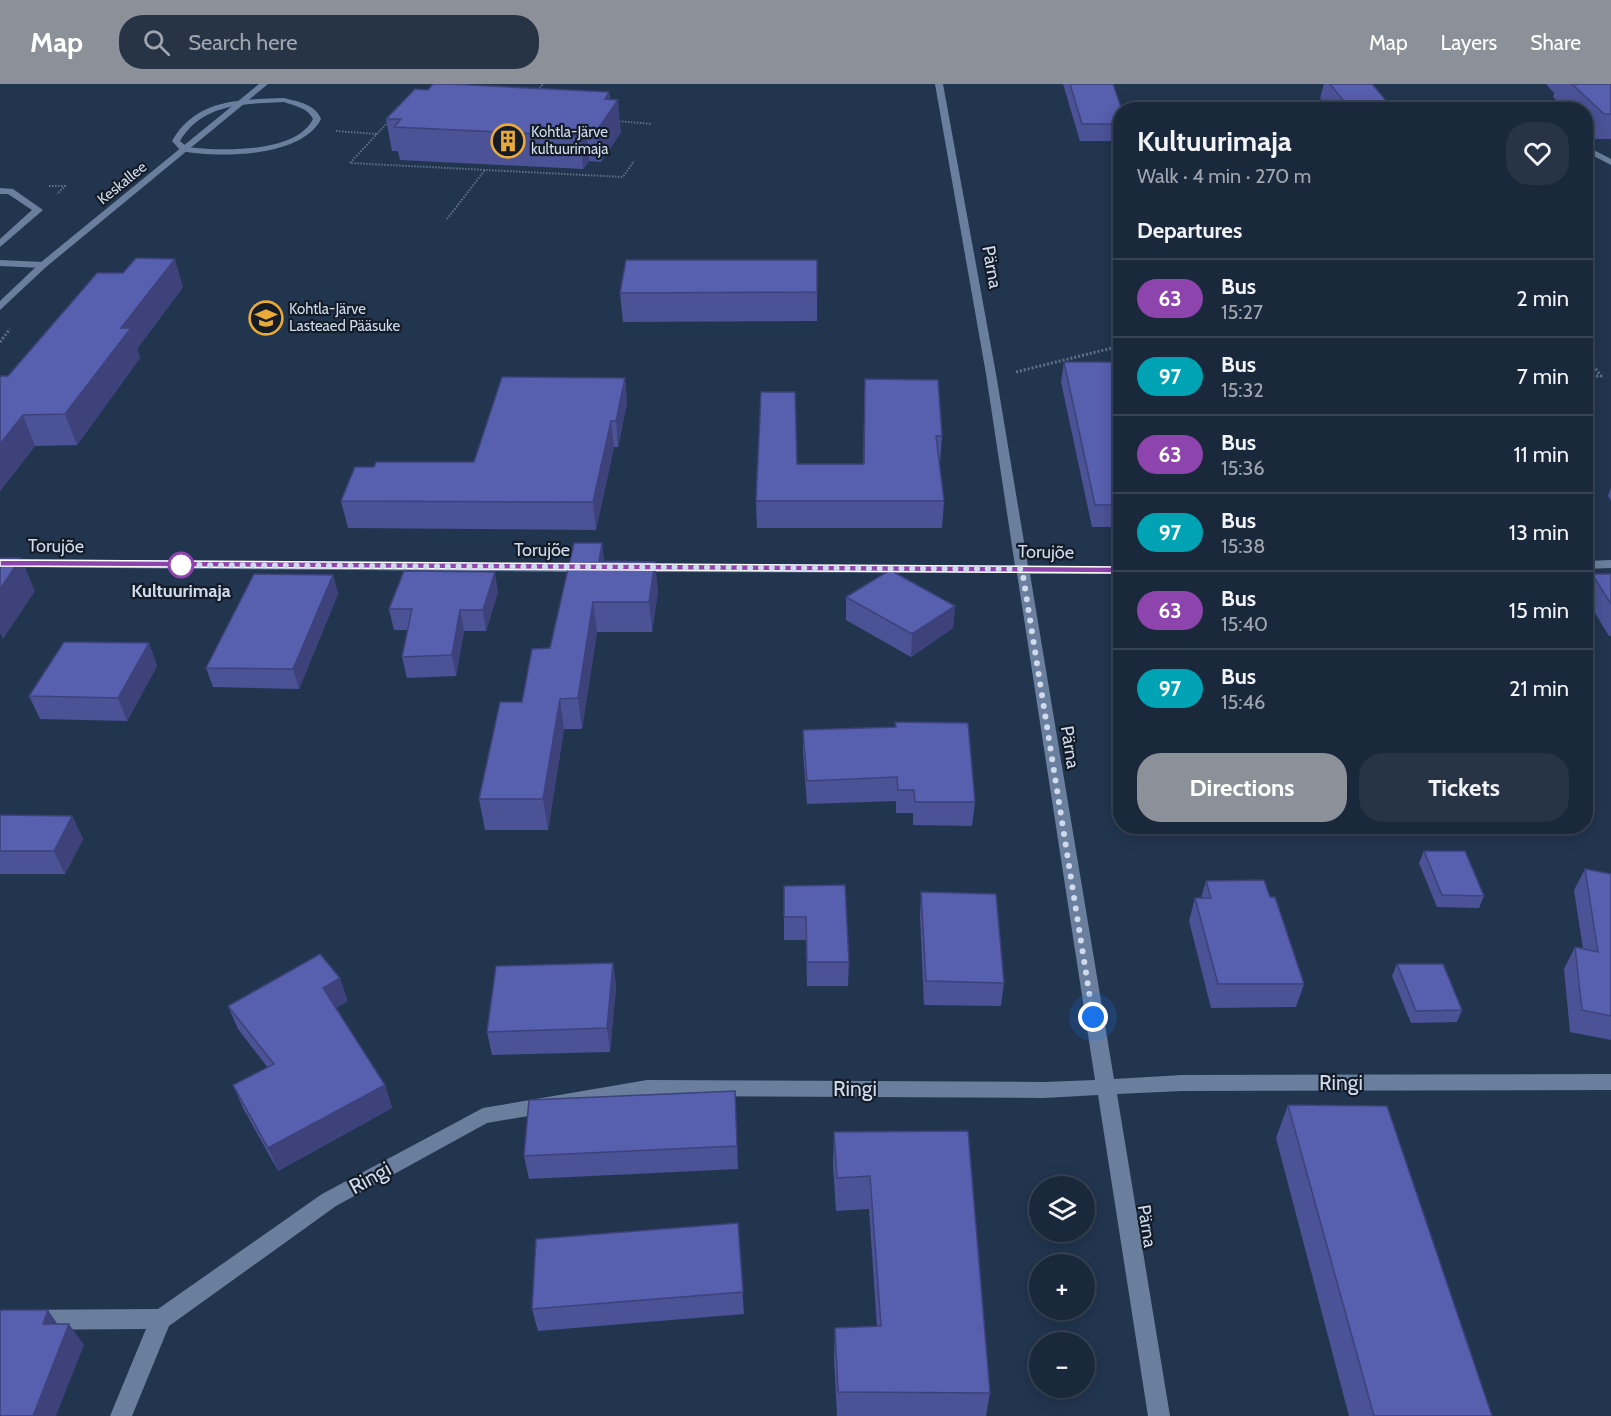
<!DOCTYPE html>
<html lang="en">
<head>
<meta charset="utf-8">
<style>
	body { margin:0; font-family:Cabin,sans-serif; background:#273446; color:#f1f3f6; height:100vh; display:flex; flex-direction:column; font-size:22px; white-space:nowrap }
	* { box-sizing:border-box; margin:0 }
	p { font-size:20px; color:#9fa6af }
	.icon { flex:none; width:33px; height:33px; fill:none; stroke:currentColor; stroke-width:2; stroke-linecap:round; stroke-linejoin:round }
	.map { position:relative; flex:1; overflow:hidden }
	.panel { position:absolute; left:1113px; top:18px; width:480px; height:732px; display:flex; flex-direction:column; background:#1a283b; border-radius:24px; box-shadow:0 3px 15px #0003,0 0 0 2px #384455 }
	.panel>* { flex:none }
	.badge { padding:0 12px; border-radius:20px; font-size:21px; line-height:39px }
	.controls { position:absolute; left:1029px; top:1092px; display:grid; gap:12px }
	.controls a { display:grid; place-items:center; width:66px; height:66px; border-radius:50%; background:#1a283b; box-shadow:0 3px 15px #0003,0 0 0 2px #384455; font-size:30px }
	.you { position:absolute; width:30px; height:30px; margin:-15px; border:4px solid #fff; border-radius:50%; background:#1a73e8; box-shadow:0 0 0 9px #1a73e833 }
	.map>.badge { position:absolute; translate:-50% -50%; box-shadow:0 0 0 3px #fff }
	h2 { padding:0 24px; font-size:22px; line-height:54px }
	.round { display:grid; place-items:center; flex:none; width:63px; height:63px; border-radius:24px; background:#273446 }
	.head { display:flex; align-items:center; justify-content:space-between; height:102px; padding:0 24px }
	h1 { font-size:28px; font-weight:800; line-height:45px }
	.cta { display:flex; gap:12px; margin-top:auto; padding:12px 24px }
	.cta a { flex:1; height:69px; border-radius:24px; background:#8c9099; color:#fff; font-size:24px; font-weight:800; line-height:69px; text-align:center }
	.cta a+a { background:#273446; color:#f1f3f6 }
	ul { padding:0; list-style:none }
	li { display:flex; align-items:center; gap:18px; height:78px; padding:0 24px; border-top:2px solid #384455 }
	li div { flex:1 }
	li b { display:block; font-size:22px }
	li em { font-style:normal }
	li .badge { min-width:66px; font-weight:700; text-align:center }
	header { display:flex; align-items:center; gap:36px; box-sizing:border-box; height:84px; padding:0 30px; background:#8c9099; color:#fff }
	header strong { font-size:28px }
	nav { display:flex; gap:33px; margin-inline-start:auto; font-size:21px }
	.search { width:420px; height:54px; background:#273446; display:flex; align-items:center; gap:15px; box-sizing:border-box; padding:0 21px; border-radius:24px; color:#9fa6af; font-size:22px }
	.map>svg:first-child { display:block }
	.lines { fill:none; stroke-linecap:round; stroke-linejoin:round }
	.path-far1 { stroke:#5f7087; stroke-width:2; stroke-dasharray:1.5 1.5; stroke-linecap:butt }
	.path { stroke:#5f7087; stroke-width:3; stroke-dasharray:2 2; stroke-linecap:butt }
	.lane { fill:#6a7f9d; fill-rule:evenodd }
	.street { fill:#6a7f9d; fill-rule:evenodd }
	.wall { fill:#4b5296 }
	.shaded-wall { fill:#3d427a }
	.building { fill:#575faf; stroke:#3d427a; stroke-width:1.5 }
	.line { fill:#8e44ad; stroke:#fff; stroke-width:1.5 }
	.walk { stroke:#cfdbec; stroke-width:6; stroke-dasharray:0 10.8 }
	.stop-dot { fill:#fff; stroke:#8e44ad; stroke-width:3 }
	.labels { text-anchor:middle; stroke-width:4.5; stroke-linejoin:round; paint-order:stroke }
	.far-poi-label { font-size:15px; fill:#cfdbec; stroke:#141c28; text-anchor:start }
	.far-street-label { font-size:15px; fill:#cfdbec; stroke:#141c28 }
	.street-label { font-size:18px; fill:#cfdbec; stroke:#141c28 }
	.stop-label { font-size:18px; font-weight:bold; fill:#cfdbec; stroke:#141c28 }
	.near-street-label { font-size:21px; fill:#cfdbec; stroke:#141c28 }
</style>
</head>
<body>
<header>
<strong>Map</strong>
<div class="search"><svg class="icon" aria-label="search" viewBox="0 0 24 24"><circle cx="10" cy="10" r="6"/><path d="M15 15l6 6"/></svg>Search here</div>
<nav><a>Map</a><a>Layers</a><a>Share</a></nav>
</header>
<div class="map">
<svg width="1611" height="1332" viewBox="0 0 1611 1332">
	<rect width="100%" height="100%" fill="#22354f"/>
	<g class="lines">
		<g class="path-far1">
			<path d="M536,9L543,0"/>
			<path d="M390,36L350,79L623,93L634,77"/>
			<path d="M616,37L652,40"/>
			<path d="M336,47L377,50"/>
			<path d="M49,102H65L57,110"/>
			<path d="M447,135L485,86"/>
		</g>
		<g class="path">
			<path d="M0,258L10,245"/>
			<path d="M1586,272L1601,292H1586"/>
			<path d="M1016,288L1120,262"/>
		</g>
		<g class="lane">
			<path d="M284,14C299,18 315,20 321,35C302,74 217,74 181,67L172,57C197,14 239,16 284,14ZM284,18C295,22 308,24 313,35C296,70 219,67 187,63L180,57C202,19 245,20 284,18Z"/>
			<path d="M1544,21L1551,26H1542L1540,23Z"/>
			<path d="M1586,62L1611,75V81L1586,68Z"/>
			<path d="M0,104L13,105L43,126L0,163V155L32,126L8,110H0Z"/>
			<path d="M0,176L43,178L48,181L43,184L0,182Z"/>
		</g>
		<g class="street">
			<path d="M259,0H268L46,183L0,226V217L40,179Z"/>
			<path d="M935,0H943L996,290L1028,482H1120V490H1030L1114,995L1182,991L1611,990V1006L1182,1007L1117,1010L1170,1332H1148L1098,1011L1044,1014L647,1012L487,1039L336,1122L169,1242L132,1332H110L146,1245L0,1246V1226L158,1225L322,1110L483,1024L647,996L1044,998L1095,996L1017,489L638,488L632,484L638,480L1015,482L986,290Z"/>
			<path d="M0,475L587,480L593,484L587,488L0,483Z"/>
			<path d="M1611,476V484L1586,485V477Z"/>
		</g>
	</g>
	<g class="wall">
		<path d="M1063,0H1113L1120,26V57H1080Z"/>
		<path d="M1324,0H1372L1394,26H1329L1320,14Z"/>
		<path d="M1546,0H1611V55H1595L1586,45V26H1566L1553,13L1554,9Z"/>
		<path d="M428,6L609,8L610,15L621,48L601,78L589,77L583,85L400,76L398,67H392L386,35Z"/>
		<path d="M183,203L137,265L140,274L77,361L35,362L0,407L8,292Z"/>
		<path d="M817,208V237L623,238L620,209Z"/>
		<path d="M1064,278L1120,292V443H1092L1061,298Z"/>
		<path d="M625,294L627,319L618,363H614L596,446L348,444L341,417L374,383L474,378Z"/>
		<path d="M865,295L942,352L940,378H939L944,417L942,444H757L756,417L797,380H863Z"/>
		<path d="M1611,404V417L1608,412Z"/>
		<path d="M602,459L604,477L658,507L652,548H597L582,645H564L548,746H485L479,715L522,618L550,564Z"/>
		<path d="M1592,490H1611V552H1609L1586,514V505Z"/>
		<path d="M333,491L338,510L299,605L213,603L206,584Z"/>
		<path d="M498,508L486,547H464L456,592L407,594L402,573L408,546H394L389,525Z"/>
		<path d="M846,513L955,522L953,544L911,573L846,536Z"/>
		<path d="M1120,522V568L1118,559L1119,549L1113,546L1117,525Z"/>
		<path d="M149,559L157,582L127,637L40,635L29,612Z"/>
		<path d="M803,646L975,718L972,742L913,741V729H896V717L807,720L803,669Z"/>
		<path d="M0,731L72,732L83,755L65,790H0Z"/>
		<path d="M1424,767L1484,812L1479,824L1437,823L1419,779Z"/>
		<path d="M1585,785L1611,790V956L1570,948L1564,885L1575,863L1583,865L1574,806Z"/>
		<path d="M1206,797L1304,900L1296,923L1211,924L1189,837L1195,814H1201Z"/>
		<path d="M784,802L849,878L848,902H807L806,856H784Z"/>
		<path d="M921,808L1004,899L1001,922L924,921L920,832Z"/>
		<path d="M613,879L616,903L610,968L492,971L487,948Z"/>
		<path d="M1397,880L1462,926L1457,938L1411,939L1392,892Z"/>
		<path d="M348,917L336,924L385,1001L392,1024L278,1087L243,1024L233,1001L268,984L238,945L228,922Z"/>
		<path d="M1288,1021L1492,1332H1349L1276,1054Z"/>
		<path d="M736,1031L738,1085L529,1095L524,1072Z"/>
		<path d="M968,1047L990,1309L986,1332H837L834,1276L835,1244L877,1243L869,1125L836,1127L833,1082L834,1048Z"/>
		<path d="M738,1139L744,1230L538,1247L532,1225Z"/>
	</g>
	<g class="shaded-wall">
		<path d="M609,8L610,27L618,16L621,48L601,78L598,45L605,15Z"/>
		<path d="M586,44L589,77L583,85L580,52Z"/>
		<path d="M175,175L183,203L137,265L140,274L77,361L65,330L121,244Z"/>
		<path d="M625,294L627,319L618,363L616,337Z"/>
		<path d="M23,331L35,362L0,407V360Z"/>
		<path d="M611,337L614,363L596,446L593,418Z"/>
		<path d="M602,459L605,489L599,477Z"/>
		<path d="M21,474L35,507L3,555L0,549V505Z"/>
		<path d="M655,478L658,507L652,548L649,518Z"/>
		<path d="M495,488L498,508L486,547L483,526Z"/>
		<path d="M333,491L338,510L299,605L293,585Z"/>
		<path d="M593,518L597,548L582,645L578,614Z"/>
		<path d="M955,522L953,544L911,573L912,550Z"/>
		<path d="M460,526L464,547L456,592L452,571Z"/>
		<path d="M149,559L157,582L127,637L118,614Z"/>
		<path d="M560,615L564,645L548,746L543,715Z"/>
		<path d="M72,732L83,755L65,790L54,767Z"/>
		<path d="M613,879L616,903L610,968L607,944Z"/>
		<path d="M340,894L348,917L331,927L323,904Z"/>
		<path d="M385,1001L392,1024L278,1087L268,1064Z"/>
		<path d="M48,1226L63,1248L43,1240Z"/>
		<path d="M69,1240L84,1261L56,1332H33Z"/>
	</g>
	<g class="building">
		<path d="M433,0H450L609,8L605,15L618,16L598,45L586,44L580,52L394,43L401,35H386L415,5L428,6Z"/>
		<path d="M1070,0H1113L1122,26H1120V40H1082Z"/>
		<path d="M1330,0H1372L1394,26H1351Z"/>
		<path d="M1572,0H1611V30H1604Z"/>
		<path d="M136,174L175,175L121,244H131L65,330L23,331L0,360V292H8L97,189H123Z"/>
		<path d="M626,176H817V208L620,209Z"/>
		<path d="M1064,278H1117L1120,292V421H1095Z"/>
		<path d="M502,293L625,294L616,337H611L593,418L341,417L355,383H374L376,378H474Z"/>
		<path d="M865,295L938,296L942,352H936L944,417H756L761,308H795L797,380H864Z"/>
		<path d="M574,459H602L599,477L655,478L649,518H593L578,614L560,615L543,715H479L500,618H522L532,565L550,564Z"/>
		<path d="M0,474H21L0,505Z"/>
		<path d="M890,486L955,522L912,550L846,513Z"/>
		<path d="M404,487L495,488L483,526H460L452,571L402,573L412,525H389Z"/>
		<path d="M254,490L333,491L293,585L206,584Z"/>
		<path d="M1592,490H1611V520Z"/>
		<path d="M64,558L149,559L118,614L29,612Z"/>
		<path d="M895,638L968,639L975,718H915L914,706H898L897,693L807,697L803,646L896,643Z"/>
		<path d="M0,731L72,732L54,767H0Z"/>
		<path d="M1424,767H1465L1484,812L1442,811Z"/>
		<path d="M1585,785L1611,790V932L1582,926L1575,863L1598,868Z"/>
		<path d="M1264,796L1270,813H1275L1304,900H1218L1195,814H1211L1206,797Z"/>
		<path d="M845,801L849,878H807L806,833H784V802Z"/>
		<path d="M921,808L996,810L1004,899L926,897Z"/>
		<path d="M320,870L340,894L323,904L385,1001L268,1064L233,1001L274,980L228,922Z"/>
		<path d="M613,879L607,944L487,948L496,882Z"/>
		<path d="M1397,880H1443L1462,926L1416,927Z"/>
		<path d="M735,1007L737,1062L524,1072L529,1016Z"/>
		<path d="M1288,1021L1387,1022L1492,1332H1374Z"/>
		<path d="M968,1047L990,1309L838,1308L835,1244L881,1242L870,1092L837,1094L834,1048Z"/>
		<path d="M738,1139L743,1208L532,1225L536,1155Z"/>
		<path d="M0,1226H48L43,1240H69L33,1332H0Z"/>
	</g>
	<path class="line" d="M0,476L1120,483L1126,486L1120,489L0,482Z"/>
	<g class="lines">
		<path class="walk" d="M181,481H174L1022,485L1093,933"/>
	</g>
	<defs>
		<symbol id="building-ring" viewBox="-11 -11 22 22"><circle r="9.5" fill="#141c28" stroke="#eaaa39" stroke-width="1.5"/><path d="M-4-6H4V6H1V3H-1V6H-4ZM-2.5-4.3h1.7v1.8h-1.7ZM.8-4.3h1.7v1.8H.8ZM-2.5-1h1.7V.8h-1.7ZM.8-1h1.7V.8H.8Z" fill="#eaaa39"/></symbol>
		<symbol id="school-ring" viewBox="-11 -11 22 22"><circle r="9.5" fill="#141c28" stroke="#eaaa39" stroke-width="1.5"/><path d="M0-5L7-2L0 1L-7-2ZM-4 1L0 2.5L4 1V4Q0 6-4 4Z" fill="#eaaa39"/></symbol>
	</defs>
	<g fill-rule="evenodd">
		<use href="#building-ring" x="489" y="38" width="38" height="38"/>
		<use href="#school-ring" x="247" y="215" width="38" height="38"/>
	</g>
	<circle class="stop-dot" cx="181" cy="481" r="12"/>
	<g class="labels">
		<g class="far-poi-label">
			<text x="531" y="53">Kohtla-Järve<tspan x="531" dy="17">kultuurimaja</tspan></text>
			<text x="289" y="230">Kohtla-Järve<tspan x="289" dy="17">Lasteaed Pääsuke</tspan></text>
		</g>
		<g class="far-street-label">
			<text transform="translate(122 99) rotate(-39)" y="5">Keskallee</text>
		</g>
		<g class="street-label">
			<text transform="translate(992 183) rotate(80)" y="6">Pärna</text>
			<text transform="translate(56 462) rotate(1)" y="6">Torujõe</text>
			<text x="542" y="472">Torujõe</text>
			<text transform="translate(1046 468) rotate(1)" y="6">Torujõe</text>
			<text transform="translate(1070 663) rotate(81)" y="6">Pärna</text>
			<text transform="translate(1147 1142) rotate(81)" y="6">Pärna</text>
		</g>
		<g class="stop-label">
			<text x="181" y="513">Kultuurimaja</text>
		</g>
		<g class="near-street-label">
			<text x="1341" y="1006">Ringi</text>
			<text x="855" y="1012">Ringi</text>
			<text transform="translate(370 1094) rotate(-29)" y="7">Ringi</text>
		</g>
	</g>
</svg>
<div class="controls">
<a><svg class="icon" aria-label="layers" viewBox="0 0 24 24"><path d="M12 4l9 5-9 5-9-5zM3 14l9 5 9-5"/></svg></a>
<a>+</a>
<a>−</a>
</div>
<div class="you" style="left:1093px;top:933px"></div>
<section class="panel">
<div class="head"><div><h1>Kultuurimaja</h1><p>Walk · 4 min · 270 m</p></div><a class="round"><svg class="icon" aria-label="heart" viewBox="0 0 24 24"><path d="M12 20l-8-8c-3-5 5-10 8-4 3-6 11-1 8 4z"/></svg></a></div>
<h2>Departures</h2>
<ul>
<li><span class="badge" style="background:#8e44ad;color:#fff">63</span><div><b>Bus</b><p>15:27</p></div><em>2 min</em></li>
<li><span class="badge" style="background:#00a3b4;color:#fff">97</span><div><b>Bus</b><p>15:32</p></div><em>7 min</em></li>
<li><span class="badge" style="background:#8e44ad;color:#fff">63</span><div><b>Bus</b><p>15:36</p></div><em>11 min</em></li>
<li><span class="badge" style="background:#00a3b4;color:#fff">97</span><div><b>Bus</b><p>15:38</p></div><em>13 min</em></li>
<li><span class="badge" style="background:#8e44ad;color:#fff">63</span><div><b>Bus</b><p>15:40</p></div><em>15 min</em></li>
<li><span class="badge" style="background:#00a3b4;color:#fff">97</span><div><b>Bus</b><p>15:46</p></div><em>21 min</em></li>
</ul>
<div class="cta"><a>Directions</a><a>Tickets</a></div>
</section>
</div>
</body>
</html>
